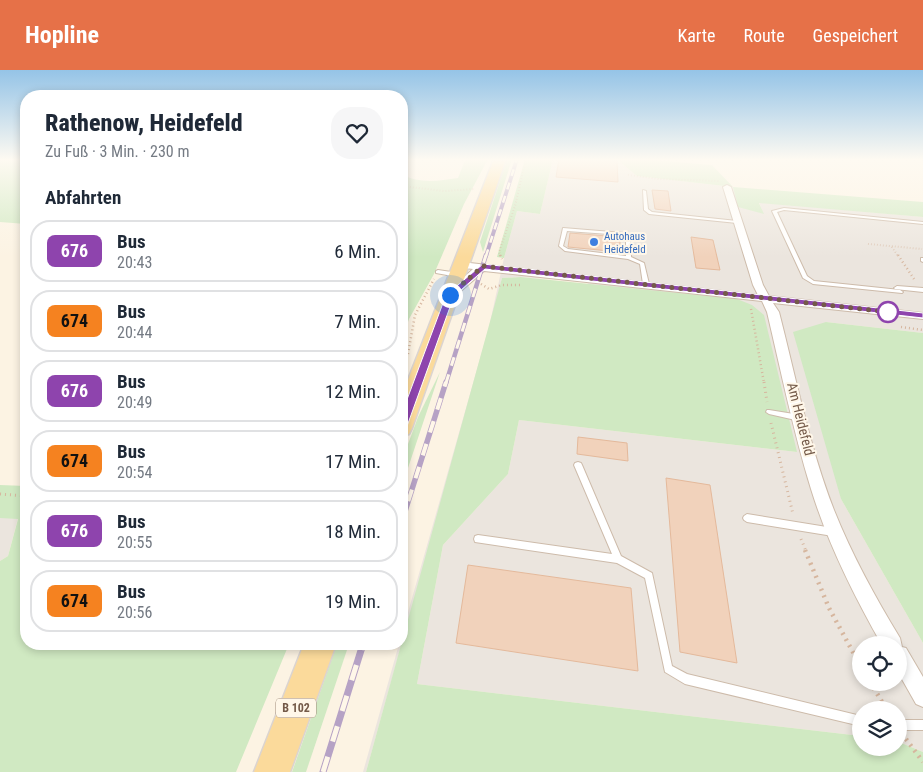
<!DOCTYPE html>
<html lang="de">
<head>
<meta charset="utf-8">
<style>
	body { margin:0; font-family:"Roboto Condensed",sans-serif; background:#f6f6f7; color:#1f2937; height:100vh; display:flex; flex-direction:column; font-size:19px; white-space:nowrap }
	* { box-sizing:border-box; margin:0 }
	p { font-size:16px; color:#747a83 }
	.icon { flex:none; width:28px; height:28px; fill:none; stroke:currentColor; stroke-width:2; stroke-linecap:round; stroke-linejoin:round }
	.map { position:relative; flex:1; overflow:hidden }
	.panel { position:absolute; left:20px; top:20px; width:388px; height:560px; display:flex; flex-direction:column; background:#fff; border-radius:20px; box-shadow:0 2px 8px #0003 }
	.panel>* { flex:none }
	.badge { padding:0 10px; border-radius:8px; font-size:18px; line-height:32px }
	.controls { position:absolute; left:852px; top:566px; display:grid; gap:10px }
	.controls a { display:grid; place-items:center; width:55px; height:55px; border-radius:50%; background:#fff; box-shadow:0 2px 8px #0003; font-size:25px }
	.you { position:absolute; width:25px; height:25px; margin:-12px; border:4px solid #fff; border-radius:50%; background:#1a73e8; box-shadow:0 0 0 8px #1a73e833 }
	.map>.badge { position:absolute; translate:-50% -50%; box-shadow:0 0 0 2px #fff }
	h2 { padding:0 25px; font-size:19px; line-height:45px }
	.round { display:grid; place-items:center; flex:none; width:52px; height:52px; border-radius:20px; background:#f6f6f7 }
	.overview { display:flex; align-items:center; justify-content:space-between; height:85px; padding:0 25px }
	h1 { font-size:24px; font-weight:800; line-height:38px }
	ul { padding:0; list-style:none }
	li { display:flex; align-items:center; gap:15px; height:62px; margin:0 10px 8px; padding:0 15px; border:2px solid #e0e1e3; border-radius:20px }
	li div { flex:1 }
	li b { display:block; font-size:19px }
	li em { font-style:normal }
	li .badge { min-width:55px; font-weight:700; text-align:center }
	header { display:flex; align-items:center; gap:30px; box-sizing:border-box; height:70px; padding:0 25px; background:#e67148; color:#fff }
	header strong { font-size:24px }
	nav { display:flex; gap:28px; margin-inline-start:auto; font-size:18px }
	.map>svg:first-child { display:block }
	.industrial { fill:#ebe5de; fill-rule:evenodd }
	.green { fill:#d0e9c2 }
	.building { fill:#f1d2bb; stroke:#e4b99b }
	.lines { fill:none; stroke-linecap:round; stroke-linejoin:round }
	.service-casing { stroke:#cdbbaa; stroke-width:2 }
	.minor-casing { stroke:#cdbbaa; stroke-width:2 }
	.primary-casing { stroke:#dbd4d0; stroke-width:3 }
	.path-far3 { stroke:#d6b69e; stroke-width:2; stroke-dasharray:0.5 2.5; stroke-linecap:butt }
	.path-far2 { stroke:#d6b69e; stroke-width:2.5; stroke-dasharray:1 3; stroke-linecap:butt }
	.path-far1 { stroke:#d6b69e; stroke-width:3; stroke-dasharray:1 4; stroke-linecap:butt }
	.path { stroke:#d6b69e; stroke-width:4.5; stroke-dasharray:2 5; stroke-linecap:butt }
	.service { fill:#fff; fill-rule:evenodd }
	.minor { fill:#fff; fill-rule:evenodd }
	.primary { fill:#fbda9b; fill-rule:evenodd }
	.rail-far3-casing { stroke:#b6a2c5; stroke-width:4 }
	.rail-far2-casing { stroke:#b6a2c5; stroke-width:4.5 }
	.rail-far1-casing { stroke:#b6a2c5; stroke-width:5.5 }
	.rail-casing { stroke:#b6a2c5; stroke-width:7 }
	.rail-far3 { stroke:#fff7e9; stroke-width:2.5; stroke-dasharray:7; stroke-linecap:butt }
	.rail-far2 { stroke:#fff7e9; stroke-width:3; stroke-dasharray:9; stroke-linecap:butt }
	.rail-far1 { stroke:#fff7e9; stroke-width:4; stroke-dasharray:12; stroke-linecap:butt }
	.rail { stroke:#fff7e9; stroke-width:5; stroke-dasharray:16; stroke-linecap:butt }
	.line { fill:#8e44ad; stroke:#fff }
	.walk { stroke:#745a49; stroke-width:5; stroke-dasharray:0 9 }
	.shop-dot { fill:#3f7fe0; stroke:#fff7e9; stroke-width:2 }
	.stop-dot { fill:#fff; stroke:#8e44ad; stroke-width:2.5 }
	.labels { text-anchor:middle; stroke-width:4; stroke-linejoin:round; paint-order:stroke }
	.far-shop-label { font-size:11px; fill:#366cbe; stroke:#fff7e9; text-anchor:start }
	.shield { fill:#fff7e9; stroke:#9e8979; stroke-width:1 }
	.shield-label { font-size:12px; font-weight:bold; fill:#745a49 }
	.street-label { font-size:14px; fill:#745a49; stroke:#fff7e9 }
</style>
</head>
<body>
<header>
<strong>Hopline</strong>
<nav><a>Karte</a><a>Route</a><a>Gespeichert</a></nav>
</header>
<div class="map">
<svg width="923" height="702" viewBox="0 0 923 702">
	<rect width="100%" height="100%" fill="#fcf3e3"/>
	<g class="industrial">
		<path d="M553,89L619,91L637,106L733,117L923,132L733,117L763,143L759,132L923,147V263L826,252L841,429L923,573V682L899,672V640H861V666L417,614L443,475L508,404L519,350L797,382L586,212L521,207L502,208L490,257L366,702H363L399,574H401V567L489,257L504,188L517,141L540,144ZM861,575H899V612H861Z"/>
		<path d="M0,448H18L8,486L0,491Z"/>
	</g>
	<g class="green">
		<path d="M0,89H26V154L0,152Z"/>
		<path d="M457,89H488L464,134L434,204L409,249L403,267L401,299V104C420,114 437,111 458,108L465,90Z"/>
		<path d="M507,89H512L483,182L480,172Z"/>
		<path d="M525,89H553L540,144L517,141L504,188L497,187Z"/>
		<path d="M600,89H643L712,95L733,117L637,106L619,91Z"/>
		<path d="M733,117L923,132V147L759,133L764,144L738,137Z"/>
		<path d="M521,207L737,229L752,235L764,245L797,382L519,350L508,404L443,475L417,614L861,666V678H899V672L923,682V702H366L502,208Z"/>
		<path d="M826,252L923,263V573L841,429L793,262Z"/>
		<path d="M440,302L401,419V393L418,347Z"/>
		<path d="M0,415L26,416V574H289L236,702H0V491L8,486L18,449L0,448Z"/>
		<path d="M337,574H349L306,702H292Z"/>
	</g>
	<g class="building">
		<path d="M559,89L617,91L618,112L556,107Z"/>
		<path d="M652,120L668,121L671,141L655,139Z"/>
		<path d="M570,163L620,167V182L568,177Z"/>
		<path d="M691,167L713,170L720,200L696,198Z"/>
		<path d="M578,367L627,373L628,391L577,384Z"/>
		<path d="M666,408L710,415L737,593L680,582Z"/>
		<path d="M468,495L631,518L638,601L456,573Z"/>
	</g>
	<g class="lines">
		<defs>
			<g id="service">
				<path d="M643,120L646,121L648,139L652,142L737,151L739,152L737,153L649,144L644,140Z"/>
				<path d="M784,138L923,152V154L784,140L777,142L807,206L814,211L900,220L903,222L902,223L813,214L803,208L772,141Z"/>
				<path d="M563,158L624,163L630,165L631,187L644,193L649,214L646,216L643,214L640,194L628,189L565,181L559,176ZM567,161L623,165L626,167V186L568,179L563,176Z"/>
				<path d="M921,188H923V192L921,191Z"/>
				<path d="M438,200L458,203L461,205L458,207L436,203V201Z"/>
				<path d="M897,216L923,218V222L895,219L894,218Z"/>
				<path d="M767,340H769L800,345L803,348L800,351L769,344L766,342Z"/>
				<path d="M578,392L581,393L582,395L621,486L652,503L672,596L687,604L861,646V656L685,614L665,602L645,508L617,493L475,472L474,469L475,466L478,465L612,484L574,395L575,393Z"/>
				<path d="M747,444L833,458L836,459L837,462L836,465L833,466L747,452L744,450L743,448L744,446Z"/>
				<rect x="899" y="650" width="24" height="10"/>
			</g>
			<path id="minor" d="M727,115L731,117L763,215L769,226L923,243V249L773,233L779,242C796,308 809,376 834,440C852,485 875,527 900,568L902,577L906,578L923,607V637L916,634L899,604V575H882C854,526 828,474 811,419C793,361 781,301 767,242L762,231L484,201L454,227H446L445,225L473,199L457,197L456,195L461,192L758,225L753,215L723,117Z"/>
			<g id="primary">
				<path d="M494,89H506L412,358L409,364L401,366V328Z"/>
				<path d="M304,574H336L290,702H254Z"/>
			</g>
		</defs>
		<use href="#service" class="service-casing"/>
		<use href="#minor" class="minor-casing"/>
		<use href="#primary" class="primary-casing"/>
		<g class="path-far3">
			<path d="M628,105L659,109L719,111"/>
			<path d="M401,116L444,121L475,119"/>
			<path d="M868,174L922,179"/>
			<path d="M892,177L898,186"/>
			<path d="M501,186L499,182L515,136L526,89"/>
		</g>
		<g class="path-far2">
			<path d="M500,185L502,189"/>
			<path d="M898,185L914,209"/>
			<path d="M481,214L489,219L502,215H520"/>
			<path d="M751,239L764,313"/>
			<path d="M901,257L923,260"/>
			<path d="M408,284L415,245L434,209"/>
		</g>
		<g class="path-far1">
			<path d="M764,312L767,332"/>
			<path d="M771,353L793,444"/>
			<path d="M0,424L26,426"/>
			<path d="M801,469L806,481"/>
		</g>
		<g class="path">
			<path d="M805,480L829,538L861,597"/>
			<path d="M870,612L887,640"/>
			<path d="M906,669L923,692"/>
		</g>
		<use href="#service" class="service"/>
		<use href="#minor" class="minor"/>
		<use href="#primary" class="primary"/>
		<defs>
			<path id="rail-far3" d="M486,186L517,89"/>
			<path id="rail-far2" d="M446,313L486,185"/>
			<path id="rail-far1" d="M401,454L446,312"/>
			<path id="rail" d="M323,702L363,574"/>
		</defs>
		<use href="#rail-far3" class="rail-far3-casing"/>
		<use href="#rail-far2" class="rail-far2-casing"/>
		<use href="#rail-far1" class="rail-far1-casing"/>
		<use href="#rail" class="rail-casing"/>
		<use href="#rail-far3" class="rail-far3"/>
		<use href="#rail-far2" class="rail-far2"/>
		<use href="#rail-far1" class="rail-far1"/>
		<use href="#rail" class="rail"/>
	</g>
	<linearGradient id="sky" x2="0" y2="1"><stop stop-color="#95c4e7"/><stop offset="0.48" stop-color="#fefaf2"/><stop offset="1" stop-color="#fefaf2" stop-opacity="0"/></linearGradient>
	<rect width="923" height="187" fill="url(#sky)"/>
	<path class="line" d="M483,194L923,243V248L485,199L454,226L406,359L401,362L398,361L396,359L446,225Z"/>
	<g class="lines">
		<path class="walk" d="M450,225L483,196L888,242"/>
	</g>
	<circle class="shop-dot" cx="594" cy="172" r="5"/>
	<circle class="stop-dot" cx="888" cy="242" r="10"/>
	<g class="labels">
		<g class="far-shop-label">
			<text x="604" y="170">Autohaus<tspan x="604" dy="13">Heidefeld</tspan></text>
		</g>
		<rect class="shield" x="276" y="628.5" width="40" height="19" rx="4"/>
		<g class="shield-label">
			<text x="296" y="642">B 102</text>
		</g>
		<g class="street-label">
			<text transform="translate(801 349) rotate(76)" y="5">Am Heidefeld</text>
		</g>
	</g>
</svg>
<div class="controls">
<a><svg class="icon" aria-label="locate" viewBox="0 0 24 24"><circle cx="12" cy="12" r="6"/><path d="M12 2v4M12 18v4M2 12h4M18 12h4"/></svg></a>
<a><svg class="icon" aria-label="layers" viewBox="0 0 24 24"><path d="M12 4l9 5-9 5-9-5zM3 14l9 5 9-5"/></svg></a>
</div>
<div class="you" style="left:450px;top:225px"></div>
<section class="panel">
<div class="overview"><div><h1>Rathenow, Heidefeld</h1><p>Zu Fuß · 3 Min. · 230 m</p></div><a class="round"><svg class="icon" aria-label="heart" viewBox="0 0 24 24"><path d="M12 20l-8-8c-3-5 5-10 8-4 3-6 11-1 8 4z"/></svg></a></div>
<h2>Abfahrten</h2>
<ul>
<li><span class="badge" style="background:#8e44ad;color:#fff">676</span><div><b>Bus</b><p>20:43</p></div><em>6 Min.</em></li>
<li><span class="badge" style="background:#f58220;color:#111">674</span><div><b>Bus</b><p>20:44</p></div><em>7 Min.</em></li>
<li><span class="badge" style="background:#8e44ad;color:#fff">676</span><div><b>Bus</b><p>20:49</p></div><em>12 Min.</em></li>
<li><span class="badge" style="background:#f58220;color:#111">674</span><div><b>Bus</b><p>20:54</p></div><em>17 Min.</em></li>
<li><span class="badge" style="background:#8e44ad;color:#fff">676</span><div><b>Bus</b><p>20:55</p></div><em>18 Min.</em></li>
<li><span class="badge" style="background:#f58220;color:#111">674</span><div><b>Bus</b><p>20:56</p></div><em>19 Min.</em></li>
</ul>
</section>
</div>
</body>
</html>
